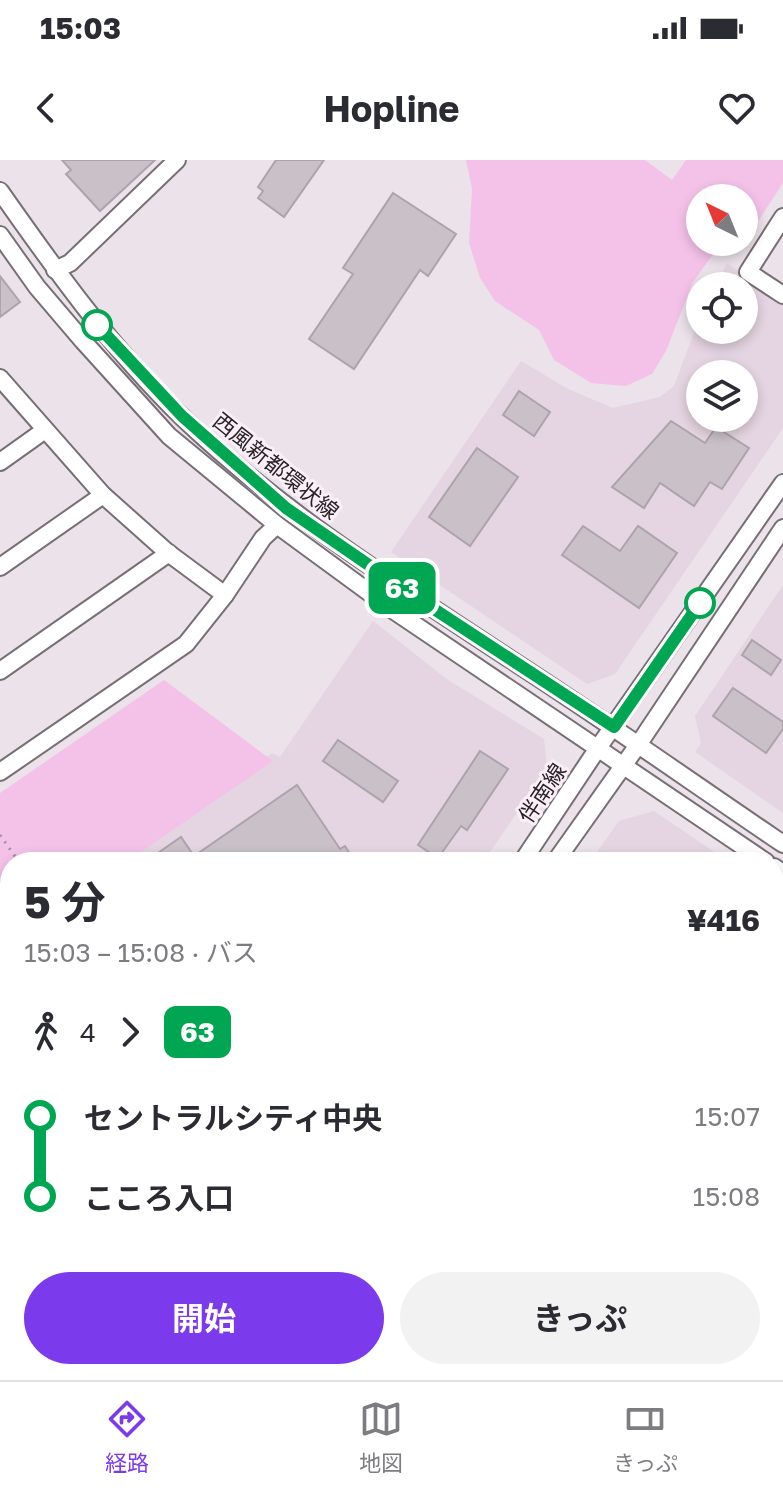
<!DOCTYPE html>
<html lang="ja">
<head>
<meta charset="utf-8">
<style>
	body { margin:0; font-family:"Golos Text","Noto Sans JP",sans-serif; background:#f2f2f3; color:#2b2b33; height:100vh; display:flex; flex-direction:column; font-size:30px; white-space:nowrap }
	* { box-sizing:border-box; margin:0 }
	p { font-size:26px; color:#7c7c81 }
	.icon { flex:none; width:44px; height:44px; fill:none; stroke:currentColor; stroke-width:2; stroke-linecap:round; stroke-linejoin:round }
	.map { position:relative; flex:1; overflow:hidden }
	.drawer { position:absolute; left:0px; top:692px; width:784px; height:528px; display:flex; flex-direction:column; background:#fff; border-radius:32px 32px 0 0; box-shadow:0 4px 12px #0003 }
	.drawer>* { flex:none }
	.badge { padding:0 16px; border-radius:12px; font-size:28px; line-height:52px }
	.needle { width:52px; rotate:317deg }
	.fabs { position:absolute; left:686px; top:24px; display:grid; gap:16px }
	.fabs a { display:grid; place-items:center; width:72px; height:72px; border-radius:50%; background:#fff; box-shadow:0 4px 12px #0003; font-size:40px }
	.map>.badge { position:absolute; translate:-50% -50%; box-shadow:0 0 0 4px #fff }
	.legs { display:flex; align-items:center; gap:12px; height:88px; padding:0 24px; font-size:26px }
	.legs p { margin-inline-start:auto }
	.overview { display:flex; align-items:center; justify-content:space-between; height:136px; padding:0 24px }
	h1 { font-size:44px; font-weight:700; line-height:60px }
	.action { display:flex; gap:16px; margin-top:auto; padding:16px 24px }
	.action a { flex:1; height:92px; border-radius:48px; background:#7c3aed; color:#fff; font-size:32px; font-weight:700; line-height:92px; text-align:center }
	.action a+a { background:#f2f2f3; color:#2b2b33 }
	ul { padding:0 24px; list-style:none }
	li { display:flex; align-items:center; gap:28px; height:80px; font-size:30px }
	li i { display:grid; place-items:center; width:12px; height:100%; margin:0 10px; background:currentColor }
	li i::after { content:''; width:20px; height:20px; margin:-10px; border:6px solid; border-radius:50%; background:#fff }
	li p { margin-inline-start:auto }
	li:first-child i { background:linear-gradient(#0000 50%,currentColor 0) }
	li:last-child i { background:linear-gradient(currentColor 50%,#0000 0) }
	.status { display:flex; justify-content:space-between; align-items:center; height:56px; padding:0 40px; background:#fff; direction:ltr }
	.status svg { height:22px; fill:currentColor }
	header { display:flex; justify-content:space-between; align-items:center; height:104px; padding:0 24px; background:#fff; font-size:36px; font-weight:700 }
	.menu { display:flex; justify-content:space-around; align-items:center; height:112px; border-top:2px solid #e1e1e2; background:#fff; font-size:22px; color:#7c7c81 }
	.menu a { display:grid; justify-items:center; gap:4px }
	.menu .current { color:#7c3aed }
	.map>svg:first-child { display:block }
	.built { fill:#e5d4e1; fill-rule:evenodd }
	.green { fill:#f4c2e9 }
	.building { fill:#cac0c8; stroke:#ada4ab; stroke-width:2 }
	.lines { fill:none; stroke-linecap:round; stroke-linejoin:round }
	.minor-casing { stroke:#786e75; stroke-width:20 }
	.path { stroke:#9d959b; stroke-width:3; stroke-dasharray:2 6; stroke-linecap:butt }
	.minor { stroke:#fff; stroke-width:16 }
	.line-1-casing { stroke:#fff; stroke-width:18 }
	.line-1 { stroke:#00a651; stroke-width:12 }
	.stop-1-dot { fill:#fff; stroke:#00a651; stroke-width:4 }
	.labels { text-anchor:middle; stroke-width:6; stroke-linejoin:round; paint-order:stroke }
	.street-label { font-size:22px; fill:#272326; stroke:#faeff7 }
</style>
</head>
<body>
<div class="status"><b>15:03</b><svg viewBox="0 0 49 12"><path d="M0 12V9h3v3zM5 12V6h3v6zM10 12V3h3v9zM15 12V0h3v12zM26 1h20v11H26zM47 4h2v5h-2z"/></svg></div>
<header><svg class="icon" aria-label="back" viewBox="0 0 24 24"><path d="M15 5l-7 7 7 7"/></svg>Hopline<svg class="icon" aria-label="heart" viewBox="0 0 24 24"><path d="M12 20l-8-8c-3-5 5-10 8-4 3-6 11-1 8 4z"/></svg></header>
<div class="map">
<svg width="783" height="1220" viewBox="0 0 783 1220">
	<rect width="100%" height="100%" fill="#ece2ea"/>
	<g class="built">
		<path d="M727,103L783,141V268L615,514L587,524L391,392L521,201L568,229L613,248L660,237L674,226L700,157V170H744V126H716ZM700,214H744V258H700Z"/>
		<path d="M783,425V653L695,592L701,583L695,556Z"/>
		<path d="M373,461L448,520L544,579L547,609L483,702H115L272,593L280,597Z"/>
		<path d="M654,651L729,702H590L619,661Z"/>
		<path d="M774,732L783,738V841L774,855Z"/>
		<path d="M10,769V957L0,950V775Z"/>
	</g>
	<g class="green">
		<path d="M466,0H645L672,20L686,0H783V23L744,83L741,82H744V38H700V82H722L693,122L666,191L652,214L626,226L591,223L554,200L539,170L495,141L480,118L469,83L472,29Z"/>
		<path d="M164,520L273,601L126,702H10V781L0,787V633Z"/>
	</g>
	<g class="building">
		<path d="M62,0H155L100,51L66,14L71,10Z"/>
		<path d="M276,0H324L284,57L258,38L263,31L258,27Z"/>
		<path d="M393,33L456,74L428,116L420,110L354,209L309,179L353,114L343,108Z"/>
		<path d="M0,116L20,142L0,157Z"/>
		<path d="M519,231L550,252L534,276L503,255Z"/>
		<path d="M671,261L705,283L716,267L749,288L722,329L710,322L694,346L660,323L644,348L612,327Z"/>
		<path d="M477,288L518,317L470,386L429,357Z"/>
		<path d="M583,366L620,391L638,366L677,393L639,448L562,395Z"/>
		<path d="M752,480L781,500L771,515L742,495Z"/>
		<path d="M733,528L783,562V569L766,593L713,556Z"/>
		<path d="M338,580L398,621L383,642L323,601Z"/>
		<path d="M480,591L508,609L467,670L461,666L438,698L418,685Z"/>
		<path d="M297,625L340,689L345,686L355,702H145L181,677L194,696Z"/>
	</g>
	<g class="lines">
		<defs>
			<g id="minor">
				<path d="M0,31C56,111 112,189 182,257C281,352 398,425 513,501C604,560 693,623 783,684"/>
				<path d="M783,57L748,112L783,135"/>
				<path d="M0,75L37,127L83,181L169,276L277,365L393,450L766,702"/>
				<path d="M55,110L70,103L177,0"/>
				<path d="M0,218L103,335L167,392L225,435"/>
				<path d="M0,302L45,270"/>
				<path d="M0,407L103,335"/>
				<path d="M0,511L169,393"/>
				<path d="M0,612L186,484L225,435L263,378L277,365"/>
				<path d="M522,702L598,588L783,323"/>
				<path d="M555,702L638,585L783,368"/>
				<path d="M774,707L783,713"/>
				<path d="M774,929L783,916"/>
				<path d="M0,964L10,947"/>
				<path d="M774,1072L783,1073"/>
				<path d="M0,1207L10,1203"/>
				<path d="M197,1210L202,1220"/>
				<path d="M37,1220L59,1210"/>
				<path d="M332,1220L345,1210"/>
			</g>
		</defs>
		<use href="#minor" class="minor-casing"/>
		<path class="path" d="M0,675L19,702"/>
		<use href="#minor" class="minor"/>
	</g>
	<g class="lines">
		<defs>
			<path id="line-1" d="M97,165L182,256L286,348L405,430L614,567L700,443"/>
		</defs>
		<use href="#line-1" class="line-1-casing"/>
		<use href="#line-1" class="line-1"/>
	</g>
	<g class="stop-1-dot">
		<circle cx="97" cy="165" r="14"/>
		<circle cx="700" cy="443" r="14"/>
	</g>
	<g class="labels">
		<g class="street-label">
			<text transform="translate(276 306) rotate(39)" y="8">西風新都環状線</text>
			<text transform="translate(542 633) rotate(-56)" y="8">伴南線</text>
		</g>
	</g>
</svg>
<div class="fabs">
<a><svg class="needle" viewBox="-14 -14 28 28"><path d="M0-13l5 13h-10z" fill="#e53935"/><path d="M0 13l5-13h-10z" fill="#7c7c81"/></svg></a>
<a><svg class="icon" aria-label="locate" viewBox="0 0 24 24"><circle cx="12" cy="12" r="6"/><path d="M12 2v4M12 18v4M2 12h4M18 12h4"/></svg></a>
<a><svg class="icon" aria-label="layers" viewBox="0 0 24 24"><path d="M12 4l9 5-9 5-9-5zM3 14l9 5 9-5"/></svg></a>
</div>
<b class="badge" style="left:402px;top:428px;background:#00a651;color:#fff">63</b>
<section class="drawer">
<div class="overview"><div><h1>5 分</h1><p>15:03 – 15:08 · バス</p></div><b>¥416</b></div>
<div class="legs"><svg class="icon" aria-label="walk" viewBox="0 0 24 24"><circle cx="13" cy="4" r="2"/><path d="M13 8l-2 6 4 7M11 14l-3 7M7 12l3-4h3l4 4"/></svg>4<svg class="icon" aria-label="forward" viewBox="0 0 24 24"><path d="M9 5l7 7-7 7"/></svg><b class="badge" style="background:#00a651;color:#fff">63</b></div>
<ul>
<li><i style="color:#00a651"></i><b>セントラルシティ中央</b><p>15:07</p></li>
<li><i style="color:#00a651"></i><b>こころ入口</b><p>15:08</p></li>
</ul>
<div class="action"><a>開始</a><a>きっぷ</a></div>
</section>
</div>
<nav class="menu">
<a class="current"><svg class="icon" aria-label="directions" viewBox="0 0 24 24"><path d="M12 3l9 9-9 9-9-9zM9 14v-3h6M13 9l2 2-2 2"/></svg>経路</a>
<a><svg class="icon" aria-label="map" viewBox="0 0 24 24"><path d="M3 6l6-2 6 2 6-2v14l-6 2-6-2-6 2zM9 4v14M15 6v14"/></svg>地図</a>
<a><svg class="icon" aria-label="tickets" viewBox="0 0 24 24"><path d="M3 7h18v10H3zM15 7v10"/></svg>きっぷ</a>
</nav>
</body>
</html>
